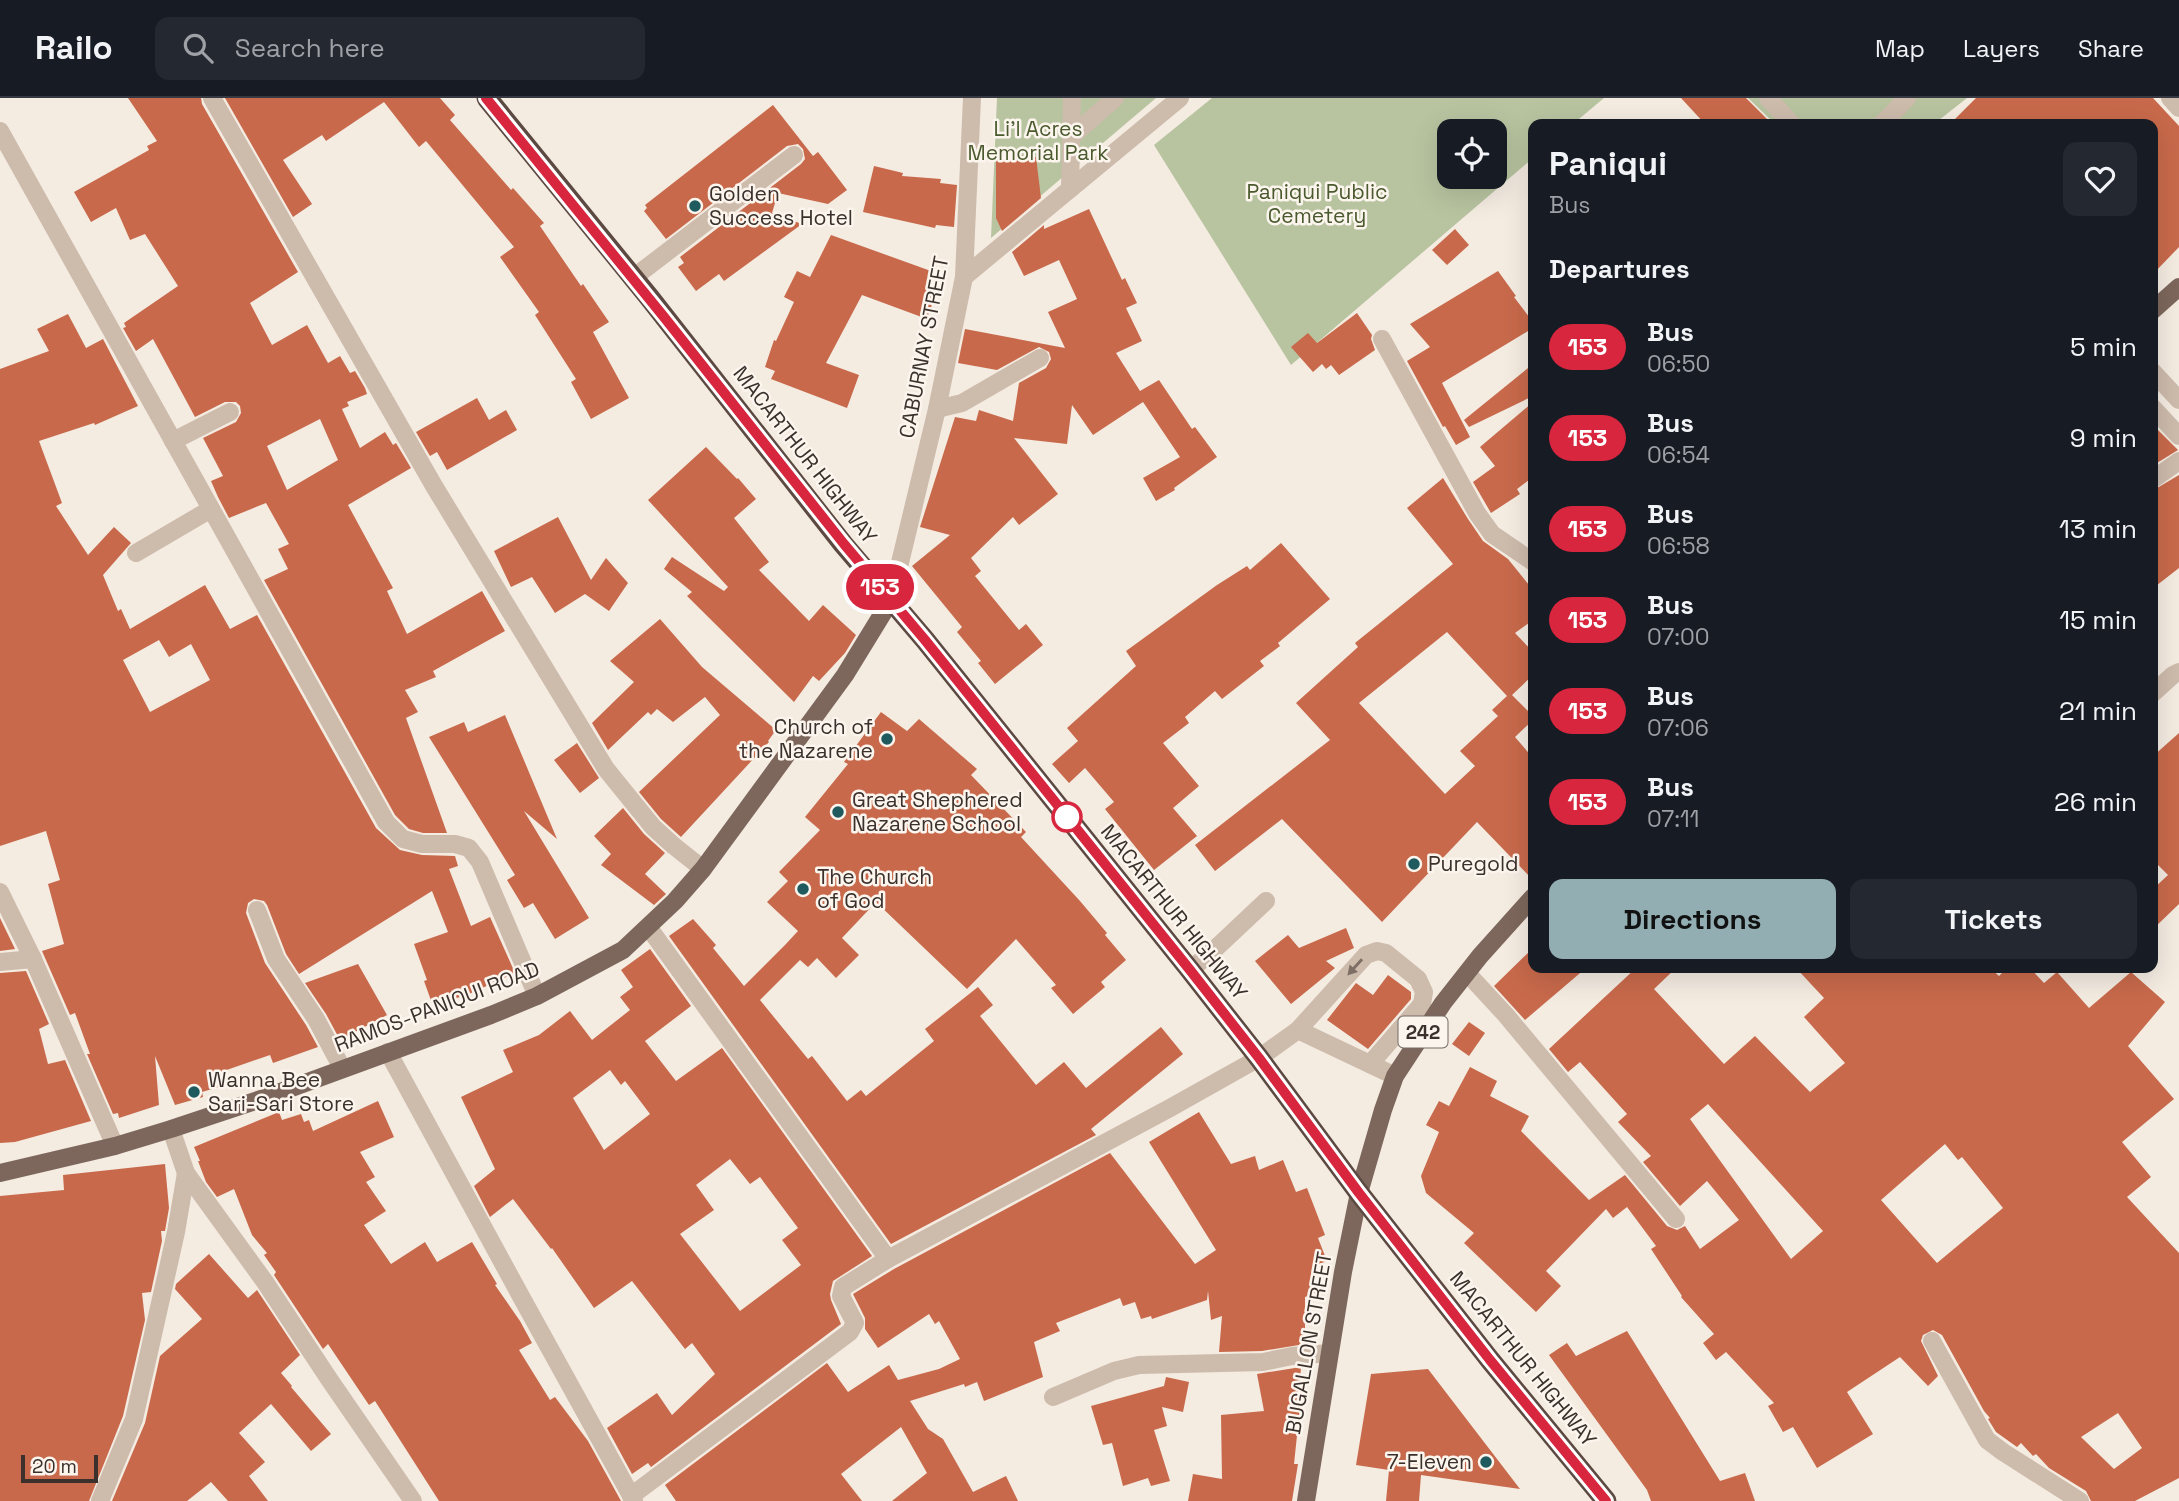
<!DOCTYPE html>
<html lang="en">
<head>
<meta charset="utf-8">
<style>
	body { margin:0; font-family:"Space Grotesk",sans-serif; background:#242831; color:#f1f3f6; height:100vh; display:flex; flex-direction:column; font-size:26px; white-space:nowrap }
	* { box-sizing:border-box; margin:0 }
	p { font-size:23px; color:#9ea1a6 }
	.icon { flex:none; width:38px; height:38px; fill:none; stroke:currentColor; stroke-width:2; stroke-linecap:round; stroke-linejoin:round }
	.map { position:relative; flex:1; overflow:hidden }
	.drawer { position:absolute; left:1528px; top:21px; width:630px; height:854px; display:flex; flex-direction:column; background:#171b24; border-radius:14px; box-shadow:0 7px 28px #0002 }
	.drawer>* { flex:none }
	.badge { padding:0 14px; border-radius:23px; font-size:24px; line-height:46px }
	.fabs { position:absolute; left:1437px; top:21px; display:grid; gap:14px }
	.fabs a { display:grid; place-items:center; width:70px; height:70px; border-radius:14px; background:#171b24; box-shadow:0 7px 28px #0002; font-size:35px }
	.scale { position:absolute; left:21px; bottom:18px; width:77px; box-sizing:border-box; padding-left:7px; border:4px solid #3b302b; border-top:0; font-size:19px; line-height:24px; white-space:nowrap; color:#3b302b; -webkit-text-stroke:5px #fbf5ee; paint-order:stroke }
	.map>.badge { position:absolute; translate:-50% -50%; box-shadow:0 0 0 4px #fff }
	h2 { padding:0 21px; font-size:26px; line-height:63px }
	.round { display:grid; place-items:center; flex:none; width:74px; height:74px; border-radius:14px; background:#242831 }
	.summary { display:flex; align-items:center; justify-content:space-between; height:119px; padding:0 21px }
	h1 { font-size:33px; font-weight:600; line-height:52px }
	.cta { display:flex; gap:14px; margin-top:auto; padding:14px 21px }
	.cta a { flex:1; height:80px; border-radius:14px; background:#92aeb2; color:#111; font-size:28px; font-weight:600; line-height:80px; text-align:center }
	.cta a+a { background:#242831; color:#f1f3f6 }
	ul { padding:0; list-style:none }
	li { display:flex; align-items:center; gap:21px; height:91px; padding:0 21px }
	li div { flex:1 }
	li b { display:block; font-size:26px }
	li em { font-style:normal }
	li .badge { min-width:77px; font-weight:700; text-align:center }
	header { display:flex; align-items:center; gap:42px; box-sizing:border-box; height:98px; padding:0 35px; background:#171b24; border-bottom:2px solid #363941 }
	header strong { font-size:33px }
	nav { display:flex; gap:38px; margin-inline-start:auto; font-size:24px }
	.search { width:490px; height:63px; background:#242831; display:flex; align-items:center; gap:18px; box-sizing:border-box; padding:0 24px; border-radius:14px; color:#9ea1a6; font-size:26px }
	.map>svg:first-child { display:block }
	.green { fill:#b8c4a0; fill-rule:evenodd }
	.building { fill:#c8694b; fill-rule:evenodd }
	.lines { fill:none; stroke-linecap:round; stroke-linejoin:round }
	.minor { stroke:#cdbbac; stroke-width:18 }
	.major { stroke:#7d675c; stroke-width:18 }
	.highway { stroke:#5c4a42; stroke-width:21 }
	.oneway { fill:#7d6f65 }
	.line-casing { stroke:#fff; stroke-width:16 }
	.line { stroke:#d7263d; stroke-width:10 }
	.poi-dot { fill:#1f5a5e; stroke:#fbf5ee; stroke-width:2.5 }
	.stop-dot { fill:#fff; stroke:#d7263d; stroke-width:3.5 }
	.labels { text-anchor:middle; stroke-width:5; stroke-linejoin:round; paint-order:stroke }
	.shield { fill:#fbf5ee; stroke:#756b66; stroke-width:2 }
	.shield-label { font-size:19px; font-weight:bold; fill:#3b302b }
	.park-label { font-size:21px; fill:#4a5a2e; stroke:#fbf5ee }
	.poi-label { font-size:21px; fill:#3b302b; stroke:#fbf5ee; text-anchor:start }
	.street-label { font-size:21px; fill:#3b302b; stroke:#fbf5ee }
</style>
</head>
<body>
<header>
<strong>Railo</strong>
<div class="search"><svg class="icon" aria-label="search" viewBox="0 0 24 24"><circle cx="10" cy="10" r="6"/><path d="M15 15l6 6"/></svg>Search here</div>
<nav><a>Map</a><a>Layers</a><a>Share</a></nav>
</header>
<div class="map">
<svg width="2179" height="1403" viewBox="0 0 2179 1403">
	<rect width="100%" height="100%" fill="#f4ebe1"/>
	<g class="green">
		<path d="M997,0H1156L991,140Z"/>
		<path d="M1212,0H1604L1573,26H1533V60L1291,267L1154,47ZM1449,33H1494V79H1449Z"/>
		<path d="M1748,0H1967L1934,26H1775Z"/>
	</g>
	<g class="building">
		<path d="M128,0H201L202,6L298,174L250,205L272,247L307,227L328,265L340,258L350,275L355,273L365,290L367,296L347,304L349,308L342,311L360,350L385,334L393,347L396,345L411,370L348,407L393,490L387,493L407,536L482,493L505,533L433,573L436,579L405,592L418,614L406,620L447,735H423L409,731L395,717L264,482L288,471L278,451L289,446L266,405L229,420L218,399L211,383L223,378L203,340L236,324L241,315L240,308L236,304H225L195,319L153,241L136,253L123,230L126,229L124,225L178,188L145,136L130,142L116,110L91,124L74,94L149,52L147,48L157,43ZM320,321L338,362L287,392L267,348Z"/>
		<path d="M225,0H440L455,17L450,22L511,92L513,90L544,125L540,128L581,188L583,186L609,224L593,234L629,300L591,321L571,284L576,281L535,217L539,214L500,159L514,149L426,43L419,49L384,4L326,43L322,37L283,62L312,106L293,119Z"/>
		<path d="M1681,0H1746L1772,26H1705Z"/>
		<path d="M1976,0H2153L2179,28V149L2152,177V26H1950Z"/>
		<path d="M773,7L813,58L818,54L847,92L828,106L778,95L772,115L802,126L724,183L719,176L696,193L678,169L684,165L680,159L801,66L805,61L803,51L798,46L787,48L666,141L644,113L647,110L645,107Z"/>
		<path d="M996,55L1036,59L1041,100L1002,133L996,120Z"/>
		<path d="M874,68L903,75L902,78L941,81L940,85L957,87L954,129L936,127L935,130L863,114Z"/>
		<path d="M1089,111L1122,182L1125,180L1137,205L1126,210L1142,243L1116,255L1140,293L1159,282L1192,331L1195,329L1217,359L1174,390L1175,392L1156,403L1143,380L1180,359L1143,304L1093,337L1072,307L1067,346L1014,340L1058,396L1019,427L1013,419L971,460L981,473L975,478L1019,532L1026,526L1043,547L995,586L978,565L981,563L957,534L962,529L912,468L950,437L920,429L955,319L976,323L979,312L1013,323L1019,285L1046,270L1051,261L1049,254L1039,249L997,272L958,265L965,231L1065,250L1048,214L1077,201L1059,162L1024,178L1012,154L1044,127V131Z"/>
		<path d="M1455,131L1469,147L1447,167L1432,152Z"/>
		<path d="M831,137L942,177L927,221L862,197L826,265L859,277L847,310L771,281L775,273L765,269L774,242L776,243L794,204L784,199L797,173L810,179Z"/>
		<path d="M1498,173L1516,198L1514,199L1533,224V230L1442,285L1470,339L1456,347L1445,328L1443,329L1407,263L1430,249L1410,226Z"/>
		<path d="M1357,215L1372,237L1371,241L1375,252L1339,277L1331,267L1326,271L1322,266L1313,274L1291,249L1308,235L1317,245Z"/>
		<path d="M68,216L86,250L103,241L138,308L95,327L94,325L39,343L62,405L56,408L88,457L114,429L131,445L103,477L118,513L121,511L130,531L205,487L230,531L257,517L376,730L400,752L422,757L455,758L458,768L449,771L471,828L490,819L515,875L469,896L433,908L424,883L427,882L414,846L448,834L432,793L299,876L286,856L267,807L264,803L254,801L248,805L246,815L265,865L306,927L318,949L273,965L270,957L218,975L222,988L202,994L203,999L175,1007L155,958L159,1007L119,1020L118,1015L113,1016L87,956H90L75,915L70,917L42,853L64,846L48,786L60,782L46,733L0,748V271L49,253L37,231ZM159,542L169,559L191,546L210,582L150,614L123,562Z"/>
		<path d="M1533,266V298L1469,329L1464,322Z"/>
		<path d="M477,300L489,322L506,312L517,332L447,372L437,354L430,358L416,334Z"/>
		<path d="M1533,304V379L1517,391L1520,396L1491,415L1473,384L1495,368L1480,349Z"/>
		<path d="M2152,326L2178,352L2152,368Z"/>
		<path d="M706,349L737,381L738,380L756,401L734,420L769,464L759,472L809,523L823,507L856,537L845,555L819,583L813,578L794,604L687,498L692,494L664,471L672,459L724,493L728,489L648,402Z"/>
		<path d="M2179,377V470L2152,491V393Z"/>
		<path d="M1443,380L1468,421L1483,443L1508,461L1533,492V522L1515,535L1533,554V577L1512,597L1533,618V622L1515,639L1533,660V782L1477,724L1382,824L1282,721L1215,773L1195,747L1330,642L1296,605L1358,549L1355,545L1453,466L1407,410ZM1447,534L1507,598L1492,612L1498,618L1460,653L1475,668L1445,696L1359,605Z"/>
		<path d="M558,419L591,482L606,460L628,485L609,513L585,496L555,515L532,479L511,489L494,453Z"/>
		<path d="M1281,445L1330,501L1278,545L1280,548L1260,563L1264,568L1222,601L1215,593L1185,619L1189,625L1163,645L1199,688L1173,710L1197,738L1154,772L1105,711L1114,704L1085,670L1069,685L1052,666L1078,643L1067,630L1136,568L1126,553L1217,487L1247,468L1250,472Z"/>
		<path d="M660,521L702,569L776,632L768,643L769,644L681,739L661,721L639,694L720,617L705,599L673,624L657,611L651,617L648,614L608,652L592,625L634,584L610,563Z"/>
		<path d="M881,614L907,633L919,621L977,671L971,677L1026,734L1021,739L1080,803L1107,835L1105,837L1126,862L1101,884L1105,889L1073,916L1051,890L1056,887L1016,841L967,891L876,804L842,840L859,857L836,880L817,860L808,869L800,862L760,902L808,961L812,958L847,1003L861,992L866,998L934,943L925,931L978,889L993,907L980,918L1036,987L1064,964L1086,990L1161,929L1183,956L1091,1031L1096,1037L891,1146L669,838L693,821L716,847L713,850L744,888L785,847L798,833L767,804L788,783L779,774L820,732L805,719L848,666L844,664Z"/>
		<path d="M505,617L557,741L524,713L589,820L555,841L533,805L524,810L507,782L515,777L429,639L464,624L468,634Z"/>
		<path d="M2179,635V806L2152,832V792L2168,777L2152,761V659Z"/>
		<path d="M577,645L599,680L580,695L554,662Z"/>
		<path d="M623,710L644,736L665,755L645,776L666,796L654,807L601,767L611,756L594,738Z"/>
		<path d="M0,820L15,851L0,853Z"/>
		<path d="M1346,830L1354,850L1326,863L1335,870L1291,906L1255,863L1288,837L1299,850Z"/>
		<path d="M1533,850V870H1586L1525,922L1494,888Z"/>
		<path d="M650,851L691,908L645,943L676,983L722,950L872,1158L833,1183L830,1196L831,1202L841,1226L651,1369L648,1365L632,1376L607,1330L657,1295L672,1317L715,1276L692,1245L685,1251L632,1183L594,1210L552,1150L551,1151L513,1101L490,1119L474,1088L495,1071L461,999L513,974L503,952L539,937L570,913L592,942L630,912L620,899L633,889L621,872ZM610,972L621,987L625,983L650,1016L604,1052L573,1000ZM730,1061L750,1086L760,1079L798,1130L782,1142L801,1167L740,1213L680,1136L714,1112L696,1087Z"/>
		<path d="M358,866L387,917L340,942L326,916L305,885Z"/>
		<path d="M1636,870H1676L1654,891L1724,966L1755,938L1810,994L1845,965L1804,919L1824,900L1796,870H1990L1999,878L2007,870H2030L2044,885L2057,874L2089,910L2131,874L2165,904L2128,948L2174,1001L2122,1044L2151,1079L2127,1099L2179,1155V1380L2135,1403H2091L2086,1393L2049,1370L2036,1356L2033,1358L2021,1345L2017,1349L1996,1334L1988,1321L1990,1320L1984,1313L1942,1237L1933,1232L1923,1237L1921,1243L1938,1278L1928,1288L1900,1259L1847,1294L1873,1336L1817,1370L1793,1329L1783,1334L1768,1308L1774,1305L1726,1254L1716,1262L1703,1245L1714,1236L1681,1199L1682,1198L1651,1151L1656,1148L1627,1109L1613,1120L1606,1111L1546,1173L1561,1188L1536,1214L1464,1145L1474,1135L1426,1095L1421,1078L1439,1034L1426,1027L1439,1003L1449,1008L1470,969L1497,983L1490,998L1529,1018L1521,1033L1589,1102L1625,1077L1667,1128L1677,1132L1685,1128L1700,1151L1739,1122L1707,1083L1680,1108L1643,1064L1651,1058L1618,1024L1627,1016L1580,964L1568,974L1549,951ZM1708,1006L1823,1133L1791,1161L1690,1021ZM1945,1046L1958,1062L1962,1059L2003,1110L1937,1165L1881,1102ZM2118,1315L2142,1350L2114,1371L2081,1339Z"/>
		<path d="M26,873L49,926L39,931L48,966L65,962L91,1023L15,1044L0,1045V875Z"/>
		<path d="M1388,877L1411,894V901L1368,951L1327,922L1356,885L1373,897Z"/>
		<path d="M1469,924L1485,935L1469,958L1452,946Z"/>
		<path d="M378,1003L394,1039L360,1054L375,1079L366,1084L386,1113L364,1127L391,1166L425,1144L437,1164L472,1144L497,1186L495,1187L520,1223L532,1245L519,1252L550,1302L555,1299L588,1343L621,1403H439L375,1303L369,1307L328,1246L323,1251L274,1177L276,1174L264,1157L267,1155L252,1137L234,1091L217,1099L206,1084L198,1063H200L194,1049L279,1014L282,1022L301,1016L304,1024L309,1022L313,1033Z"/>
		<path d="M1199,1014L1231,1066L1255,1058L1259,1072L1283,1062L1296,1094L1307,1090L1325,1137L1318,1140L1327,1163L1319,1166L1328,1190L1305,1199V1246L1262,1253L1219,1254L1222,1218L1211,1222L1208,1193L1207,1202L1152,1221L1151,1218L1141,1221L1135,1204L1123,1208L1120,1200L1056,1225L1060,1233L1034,1244L1043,1279L984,1303L977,1284L965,1289L964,1286L910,1303L928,1331L943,1341L973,1394L1006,1378L1018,1403H892L927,1375L901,1329L841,1376L862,1403H676L665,1387L827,1265L848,1294L889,1267L898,1282L939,1271L960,1261L939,1223L935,1226L929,1216L878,1250L865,1231V1220L853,1196L894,1171L1110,1055L1195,1166L1216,1152L1149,1044Z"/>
		<path d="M165,1066L169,1110L165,1133H161L162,1143L151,1194L142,1195L145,1222L123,1318L89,1403H0V1098L64,1092L63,1077Z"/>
		<path d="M209,1156L248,1200L257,1192L300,1257L281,1275L292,1288L291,1289L331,1336L311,1353L271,1306L239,1335L265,1364L249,1378L268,1403H228L211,1384L187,1403H112L145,1325L160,1258L202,1221L175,1191L176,1186Z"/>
		<path d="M1627,1233L1720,1383L1745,1375L1755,1403H1651L1647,1392L1549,1257L1567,1245L1576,1258Z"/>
		<path d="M1301,1269L1298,1309H1300L1294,1366H1298L1292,1403H1188L1193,1376L1222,1381L1221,1317L1264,1313L1257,1276Z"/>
		<path d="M1428,1271L1520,1391L1421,1377L1419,1403H1386L1389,1372L1356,1367L1371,1276Z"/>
		<path d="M1166,1279L1189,1284L1183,1314L1162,1309L1167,1328L1154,1332L1170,1383L1151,1388L1148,1380L1123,1388L1112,1345L1103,1347L1091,1308L1164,1288Z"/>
	</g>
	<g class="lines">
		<g class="minor">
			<path d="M212,0L434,388L606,671L653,729L674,748L703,771"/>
			<path d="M1768,0L1792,26"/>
			<path d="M2170,0L2179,10"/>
			<path d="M1882,26L1907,0"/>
			<path d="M0,33L386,724L403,741L422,746H455L469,750L480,764L537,898"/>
			<path d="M1071,39L1115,0"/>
			<path d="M1070,91L1072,0"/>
			<path d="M964,179L1180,0"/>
			<path d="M633,180L794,57"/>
			<path d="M1382,241L1477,415L1492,436L1533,464"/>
			<path d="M2152,273L2179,302"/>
			<path d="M2152,309L2179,338"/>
			<path d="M937,311L962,305L1040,260"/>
			<path d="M173,343L230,314"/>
			<path d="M2152,382L2179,363"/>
			<path d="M136,455L211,411"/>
			<path d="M891,502L937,311L964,179L972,0"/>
			<path d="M2152,596L2173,577L2179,574"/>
			<path d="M0,794L33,861L115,1048"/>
			<path d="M257,812L276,861L316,921L342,970"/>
			<path d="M0,864L33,861"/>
			<path d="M1190,872L1215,851L1266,803"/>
			<path d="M1467,875L1505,916L1676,1121"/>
			<path d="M1298,932L1366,857L1377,853L1386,855L1418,881L1424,894L1422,906L1370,966"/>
			<path d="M388,954C469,1104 551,1254 634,1403"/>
			<path d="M171,1031L186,1075L265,1184L329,1281L413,1403"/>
			<path d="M888,1161L1170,1010L1259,960L1298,932L1395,978"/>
			<path d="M1932,1243L1987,1342L2003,1354L2080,1403"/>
			<path d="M1053,1299L1114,1273L1139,1267L1263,1264L1292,1258L1329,1255"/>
			<path d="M631,1398L850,1234L855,1225L841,1198L843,1189L888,1161L649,830"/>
			<path d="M100,1403L134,1321L176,1134L186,1075"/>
		</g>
		<g class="major">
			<path d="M2152,213L2179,189"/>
			<path d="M0,1075L115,1048L171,1031L264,1000L491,917L537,898L623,852L675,803L703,771L845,577L891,502"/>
			<path d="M1306,1403L1343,1174L1359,1095L1383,1012L1395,978L1443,905L1480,858L1533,799"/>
		</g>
		<path class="highway" d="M487,0L649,199L843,446L925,542L1190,872L1259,960L1359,1095L1490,1262L1606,1403"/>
	</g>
	<defs><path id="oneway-solid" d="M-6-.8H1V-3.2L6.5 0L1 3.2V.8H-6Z" transform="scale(1.75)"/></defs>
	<use class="oneway" href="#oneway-solid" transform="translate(1355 869) rotate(132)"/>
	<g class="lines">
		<defs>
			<path id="line" d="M486,0L664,219L844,446L925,542L1190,872L1259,960L1359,1095L1490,1262L1606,1403"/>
		</defs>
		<use href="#line" class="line-casing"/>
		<use href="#line" class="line"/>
	</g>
	<g class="poi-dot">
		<circle cx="695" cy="108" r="7"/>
		<circle cx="887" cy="641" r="7"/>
		<circle cx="838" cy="714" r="7"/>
		<circle cx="1414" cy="766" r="7"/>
		<circle cx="803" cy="791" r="7"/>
		<circle cx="194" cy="994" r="7"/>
		<circle cx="1486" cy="1364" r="7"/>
	</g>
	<circle class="stop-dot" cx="1067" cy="719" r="14"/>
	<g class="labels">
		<rect class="shield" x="1398.5" y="918.5" width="49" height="31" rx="5"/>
		<g class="shield-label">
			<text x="1423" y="941">242</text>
		</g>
		<g class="park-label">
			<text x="1038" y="38">Li'l Acres<tspan x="1038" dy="24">Memorial Park</tspan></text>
			<text x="1317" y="101">Paniqui Public<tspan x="1317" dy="24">Cemetery</tspan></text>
		</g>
		<g class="poi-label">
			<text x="709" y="103">Golden<tspan x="709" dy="24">Success Hotel</tspan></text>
			<text x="873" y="636" text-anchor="end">Church of<tspan x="873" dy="24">the Nazarene</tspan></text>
			<text x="852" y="709">Great Shephered<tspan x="852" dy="24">Nazarene School</tspan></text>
			<text x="1428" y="773">Puregold</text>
			<text x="817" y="786">The Church<tspan x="817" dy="24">of God</tspan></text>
			<text x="208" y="989">Wanna Bee<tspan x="208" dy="24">Sari-Sari Store</tspan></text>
			<text x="1472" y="1371" text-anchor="end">7-Eleven</text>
		</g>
		<g class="street-label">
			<text transform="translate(924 249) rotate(-79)" y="7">CABURNAY STREET</text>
			<text transform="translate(805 357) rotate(52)" y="7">MACARTHUR HIGHWAY</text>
			<text transform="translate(1174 814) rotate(51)" y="7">MACARTHUR HIGHWAY</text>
			<text transform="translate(437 909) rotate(-21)" y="7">RAMOS-PANIQUI ROAD</text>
			<text transform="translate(1309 1245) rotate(-80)" y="7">BUGALLON STREET</text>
			<text transform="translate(1523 1261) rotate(51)" y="7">MACARTHUR HIGHWAY</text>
		</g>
	</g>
</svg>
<div class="fabs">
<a><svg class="icon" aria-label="locate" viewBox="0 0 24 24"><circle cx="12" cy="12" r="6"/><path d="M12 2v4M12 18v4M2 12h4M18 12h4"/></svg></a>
</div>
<div class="scale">20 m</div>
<b class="badge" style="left:880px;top:489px;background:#d7263d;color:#fff">153</b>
<section class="drawer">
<div class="summary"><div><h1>Paniqui</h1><p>Bus</p></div><a class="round"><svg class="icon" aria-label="heart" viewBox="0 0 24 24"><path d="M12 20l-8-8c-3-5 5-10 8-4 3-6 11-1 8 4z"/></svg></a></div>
<h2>Departures</h2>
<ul>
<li><span class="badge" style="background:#d7263d;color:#fff">153</span><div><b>Bus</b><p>06:50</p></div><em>5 min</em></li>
<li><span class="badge" style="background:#d7263d;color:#fff">153</span><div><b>Bus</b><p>06:54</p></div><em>9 min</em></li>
<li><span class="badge" style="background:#d7263d;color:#fff">153</span><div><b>Bus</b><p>06:58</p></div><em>13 min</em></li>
<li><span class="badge" style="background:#d7263d;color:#fff">153</span><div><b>Bus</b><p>07:00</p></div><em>15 min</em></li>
<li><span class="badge" style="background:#d7263d;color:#fff">153</span><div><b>Bus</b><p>07:06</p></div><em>21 min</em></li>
<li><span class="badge" style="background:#d7263d;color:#fff">153</span><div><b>Bus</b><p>07:11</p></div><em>26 min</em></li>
</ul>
<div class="cta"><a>Directions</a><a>Tickets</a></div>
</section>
</div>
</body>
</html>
